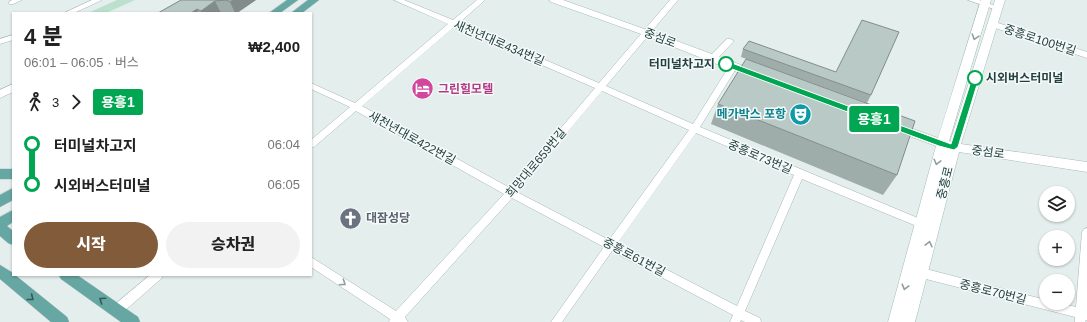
<!DOCTYPE html>
<html lang="ko">
<head>
<meta charset="utf-8">
<style>
	body { margin:0; font-family:Helvetica,"Noto Sans KR",sans-serif; background:#f2f2f2; color:#222; height:100vh; display:flex; flex-direction:column; font-size:15px; white-space:nowrap }
	* { box-sizing:border-box; margin:0 }
	p { font-size:13px; color:#767676 }
	.icon { flex:none; width:22px; height:22px; fill:none; stroke:currentColor; stroke-width:2; stroke-linecap:round; stroke-linejoin:round }
	.map { position:relative; flex:1; overflow:hidden }
	.sheet { position:absolute; left:12px; top:12px; width:300px; height:264px; display:flex; flex-direction:column; background:#fff; border-radius:0px; box-shadow:0 1px 3px #0004 }
	.sheet>* { flex:none }
	.badge { padding:0 8px; border-radius:3px; font-size:14px; line-height:26px }
	.fabs { position:absolute; left:1039px; top:186px; display:grid; gap:8px }
	.fabs a { display:grid; place-items:center; width:36px; height:36px; border-radius:50%; background:#fff; box-shadow:0 1px 3px #0004; font-size:20px }
	.map>.badge { position:absolute; translate:-50% -50%; box-shadow:0 0 0 2px #fff }
	.legs { display:flex; align-items:center; gap:6px; height:44px; padding:0 12px; font-size:13px }
	.legs p { margin-inline-start:auto }
	.summary { display:flex; align-items:center; justify-content:space-between; height:68px; padding:0 12px }
	h1 { font-size:22px; font-weight:800; line-height:30px }
	.action { display:flex; gap:8px; margin-top:auto; padding:8px 12px }
	.action a { flex:1; height:46px; border-radius:24px; background:#825b3a; color:#fff; font-size:16px; font-weight:800; line-height:46px; text-align:center }
	.action a+a { background:#f2f2f2; color:#222 }
	ul { padding:0 12px; list-style:none }
	li { display:flex; align-items:center; gap:14px; height:40px; font-size:15px }
	li i { display:grid; place-items:center; width:6px; height:100%; margin:0 5px; background:currentColor }
	li i::after { content:''; width:10px; height:10px; margin:-5px; border:3px solid; border-radius:50%; background:#fff }
	li p { margin-inline-start:auto }
	li:first-child i { background:linear-gradient(#0000 50%,currentColor 0) }
	li:last-child i { background:linear-gradient(currentColor 50%,#0000 0) }
	.map>svg:first-child { display:block }
	.green { fill:#bce0ce }
	.lines { fill:none; stroke-linecap:round; stroke-linejoin:round }
	.minor-casing { stroke:#a6b7b5; stroke-width:1 }
	.tertiary-casing { stroke:#a6b7b5; stroke-width:1 }
	.secondary-casing { stroke:#a2bbb7; stroke-width:1 }
	.primary-casing { stroke:#c1cac9; stroke-width:1 }
	.minor { fill:#fff; fill-rule:evenodd }
	.tertiary { fill:#fff; fill-rule:evenodd }
	.secondary { fill:#fff; fill-rule:evenodd }
	.primary { fill:#66a6a3; fill-rule:evenodd }
	.wall { fill:#9fadaa }
	.shaded-wall { fill:#828d8b }
	.building { fill:#b9c9c6; stroke:#828d8b }
	.oneway { stroke:#90a09f }
	.oneway2 { stroke:#335a58 }
	.line-1 { fill:#00a651; stroke:#fff }
	.stop-1-dot { fill:#fff; stroke:#00a651; stroke-width:2 }
	.labels { text-anchor:middle; stroke-width:3; stroke-linejoin:round; paint-order:stroke }
	.street-label { font-size:12px; fill:#22413f; stroke:#f5faf9 }
	.stop-label { font-size:12px; font-weight:bold; fill:#22413f; stroke:#f5faf9; text-anchor:end }
	.hotel-label { font-size:12px; font-weight:bold; fill:#b23c85; stroke:#f5faf9; text-anchor:start }
	.culture-label { font-size:12px; font-weight:bold; fill:#0d838f; stroke:#f5faf9; text-anchor:end }
	.worship-label { font-size:12px; font-weight:bold; fill:#5b616d; stroke:#f5faf9; text-anchor:start }
</style>
</head>
<body>
<div class="map">
<svg width="1087" height="322" viewBox="0 0 1087 322">
	<rect width="100%" height="100%" fill="#e4eeec"/>
	<path class="green" d="M117,0H135L106,13H88Z"/>
	<g class="lines">
		<defs>
			<g id="minor">
				<path d="M12,0H22L13,4H9V2Z"/>
				<path d="M92,0H102L74,13H64Z"/>
				<path d="M394,0H404L453,20L477,0H485L459,23L599,83L670,0H678L606,86L693,124L730,65H736L737,67L700,127L925,221L927,224L925,227L922,228L919,227L802,179L745,311L760,318L761,322H745L741,320L740,322H730L733,315L612,251L562,322H551L604,247L512,198L405,317L408,322H389L390,319L311,267V257L396,311L504,194L356,111L314,147L311,148V140L350,107L311,89V83L355,103L448,24ZM454,27L595,88L510,188L362,106ZM602,91L689,130L609,240L517,192ZM696,133L794,175L737,306L617,244Z"/>
				<path d="M968,0H979L1001,8L997,10Z"/>
				<path d="M989,22H995L1087,52V58L989,26Z"/>
				<path d="M13,35V40L0,44V39Z"/>
				<path d="M727,39H730L734,41L715,61H709L708,59L709,57Z"/>
				<path d="M1087,228V320H1086L1085,322H1075V317L922,278L918,276L917,273L918,270L922,268L1046,300V303H1059L1076,307L1082,232L1084,229Z"/>
				<path d="M150,275H163L162,278L121,314L117,315L113,314L112,310L113,306Z"/>
			</g>
			<path id="tertiary" d="M13,84V92L0,98V90Z"/>
			<g id="secondary">
				<path d="M549,0H563L650,31L760,72L761,75L760,78H752L644,35L551,2Z"/>
				<path d="M981,0H991L949,141L950,142L995,0H1005L961,144L1087,162V172L959,152L915,322H888L936,146L893,130L891,127L893,124L897,123L938,138Z"/>
			</g>
			<g id="primary">
				<path d="M287,0H298L280,13H269Z"/>
				<path d="M308,0H319L302,13H291Z"/>
				<rect x="0" y="169" width="13" height="10"/>
				<path d="M13,188V200L0,207V195Z"/>
				<path d="M13,210V222L7,226L13,231V245L8,243L0,236V217Z"/>
				<path d="M0,265L13,273V275H15L67,317L69,322H51L0,279Z"/>
				<path d="M59,275H77L138,317L140,322H121L61,279Z"/>
			</g>
		</defs>
		<use href="#minor" class="minor-casing"/>
		<use href="#tertiary" class="tertiary-casing"/>
		<use href="#secondary" class="secondary-casing"/>
		<use href="#primary" class="primary-casing"/>
		<use href="#minor" class="minor"/>
		<use href="#tertiary" class="tertiary"/>
		<use href="#secondary" class="secondary"/>
		<use href="#primary" class="primary"/>
	</g>
	<g class="wall">
		<path d="M181,0H256L237,13H158Z"/>
		<path d="M743,49L871,95L867,103L741,57Z"/>
		<path d="M718,104L897,175L883,195L711,124Z"/>
	</g>
	<g class="shaded-wall">
		<path d="M233,0H256L237,13H235L230,2Z"/>
		<path d="M215,1L221,13H202L201,11Z"/>
		<path d="M197,9L199,13H191Z"/>
	</g>
	<g class="building">
		<path d="M181,0H233L230,2L226,0L215,1L201,11L197,9L191,13H158Z"/>
		<path d="M862,20L899,32L871,95L743,49L749,41L836,72Z"/>
		<path d="M746,59L915,121L897,175L718,104Z"/>
	</g>
	<defs><path id="oneway-chevron" d="M-2-3.5L2.5 0L-2 3.5" fill="none" stroke-width="1.6" stroke-linecap="round" stroke-linejoin="round"/></defs>
	<g class="oneway">
		<use href="#oneway-chevron" transform="translate(975 37) rotate(107)"/>
		<use href="#oneway-chevron" transform="translate(937 162) rotate(104)"/>
		<use href="#oneway-chevron" transform="translate(929 244) rotate(-76)"/>
		<use href="#oneway-chevron" transform="translate(343 283) rotate(34)"/>
		<use href="#oneway-chevron" transform="translate(905 287) rotate(105)"/>
	</g>
	<g class="oneway2">
		<use href="#oneway-chevron" transform="translate(31 298) rotate(38)"/>
		<use href="#oneway-chevron" transform="translate(102 300) rotate(-145)"/>
	</g>
	<path class="line-1" d="M724,62H729L951,144L972,78L975,76L979,78L958,147L954,150L939,146L724,66Z"/>
	<defs>
		<symbol id="hotel-disc" viewBox="-11 -11 22 22"><circle r="9.5" fill="#d1479c" stroke="#f5faf9"/><path d="M-6-4.5h1.5V1H6V5H4.5V3h-9V5H-6ZM-4 0a1.8 1.8 0 1 1 3.6 0ZM.5 0V-2.5h3Q6-2.5 6 0Z" fill="#fff"/></symbol>
		<symbol id="theatre-disc" viewBox="-11 -11 22 22"><circle r="9.5" fill="#0f9aa8" stroke="#f5faf9"/><path d="M-5-5.5Q0-4 5-5.5V0Q5 5 0 6Q-5 5-5 0ZM-3.3-2.5H-1v1.5H-3.3ZM1-2.5H3.3v1.5H1ZM-2.8 1Q0 5.5 2.8 1Z" fill="#fff"/></symbol>
		<symbol id="church-disc" viewBox="-11 -11 22 22"><circle r="9.5" fill="#6b7280" stroke="#f5faf9"/><path d="M-1.2-6h2.4v3.5h3.3v2.4h-3.3V6h-2.4V-.1h-3.3v-2.4h3.3Z" fill="#fff"/></symbol>
	</defs>
	<g fill-rule="evenodd">
		<use href="#hotel-disc" x="410" y="76" width="25" height="25"/>
		<use href="#theatre-disc" x="788" y="102" width="25" height="25"/>
		<use href="#church-disc" x="338" y="206" width="25" height="25"/>
	</g>
	<g class="stop-1-dot">
		<circle cx="726" cy="64" r="7"/>
		<circle cx="975" cy="78" r="7"/>
	</g>
	<g class="labels">
		<g class="street-label">
			<text transform="translate(660 38) rotate(21)" y="4">중섬로</text>
			<text transform="translate(1040 40) rotate(18)" y="4">중흥로100번길</text>
			<text transform="translate(499 43) rotate(23)" y="4">새천년대로434번길</text>
			<text transform="translate(412 138) rotate(29)" y="4">새천년대로422번길</text>
			<text transform="translate(988 152) rotate(8)" y="4">중섬로</text>
			<text transform="translate(760 157) rotate(23)" y="4">중흥로73번길</text>
			<text transform="translate(536 163) rotate(-50)" y="4">희망대로659번길</text>
			<text transform="translate(945 183) rotate(-76)" y="4">중흥로</text>
			<text transform="translate(634 257) rotate(28)" y="4">중흥로61번길</text>
			<text transform="translate(993 292) rotate(14)" y="4">중흥로70번길</text>
		</g>
		<g class="stop-label">
			<text x="715" y="68">터미널차고지</text>
			<text x="986" y="82" text-anchor="start">시외버스터미널</text>
		</g>
		<g class="hotel-label">
			<text x="438" y="93">그린힐모텔</text>
		</g>
		<g class="culture-label">
			<text x="786" y="118">메가박스 포항</text>
		</g>
		<g class="worship-label">
			<text x="366" y="222">대잠성당</text>
		</g>
	</g>
</svg>
<div class="fabs">
<a><svg class="icon" aria-label="layers" viewBox="0 0 24 24"><path d="M12 4l9 5-9 5-9-5zM3 14l9 5 9-5"/></svg></a>
<a>+</a>
<a>−</a>
</div>
<b class="badge" style="left:874px;top:119px;background:#00a651;color:#fff">용흥1</b>
<section class="sheet">
<div class="summary"><div><h1>4 분</h1><p>06:01 – 06:05 · 버스</p></div><b>₩2,400</b></div>
<div class="legs"><svg class="icon" aria-label="walk" viewBox="0 0 24 24"><circle cx="13" cy="4" r="2"/><path d="M13 8l-2 6 4 7M11 14l-3 7M7 12l3-4h3l4 4"/></svg>3<svg class="icon" aria-label="forward" viewBox="0 0 24 24"><path d="M9 5l7 7-7 7"/></svg><b class="badge" style="background:#00a651;color:#fff">용흥1</b></div>
<ul>
<li><i style="color:#00a651"></i><b>터미널차고지</b><p>06:04</p></li>
<li><i style="color:#00a651"></i><b>시외버스터미널</b><p>06:05</p></li>
</ul>
<div class="action"><a>시작</a><a>승차권</a></div>
</section>
</div>
</body>
</html>
